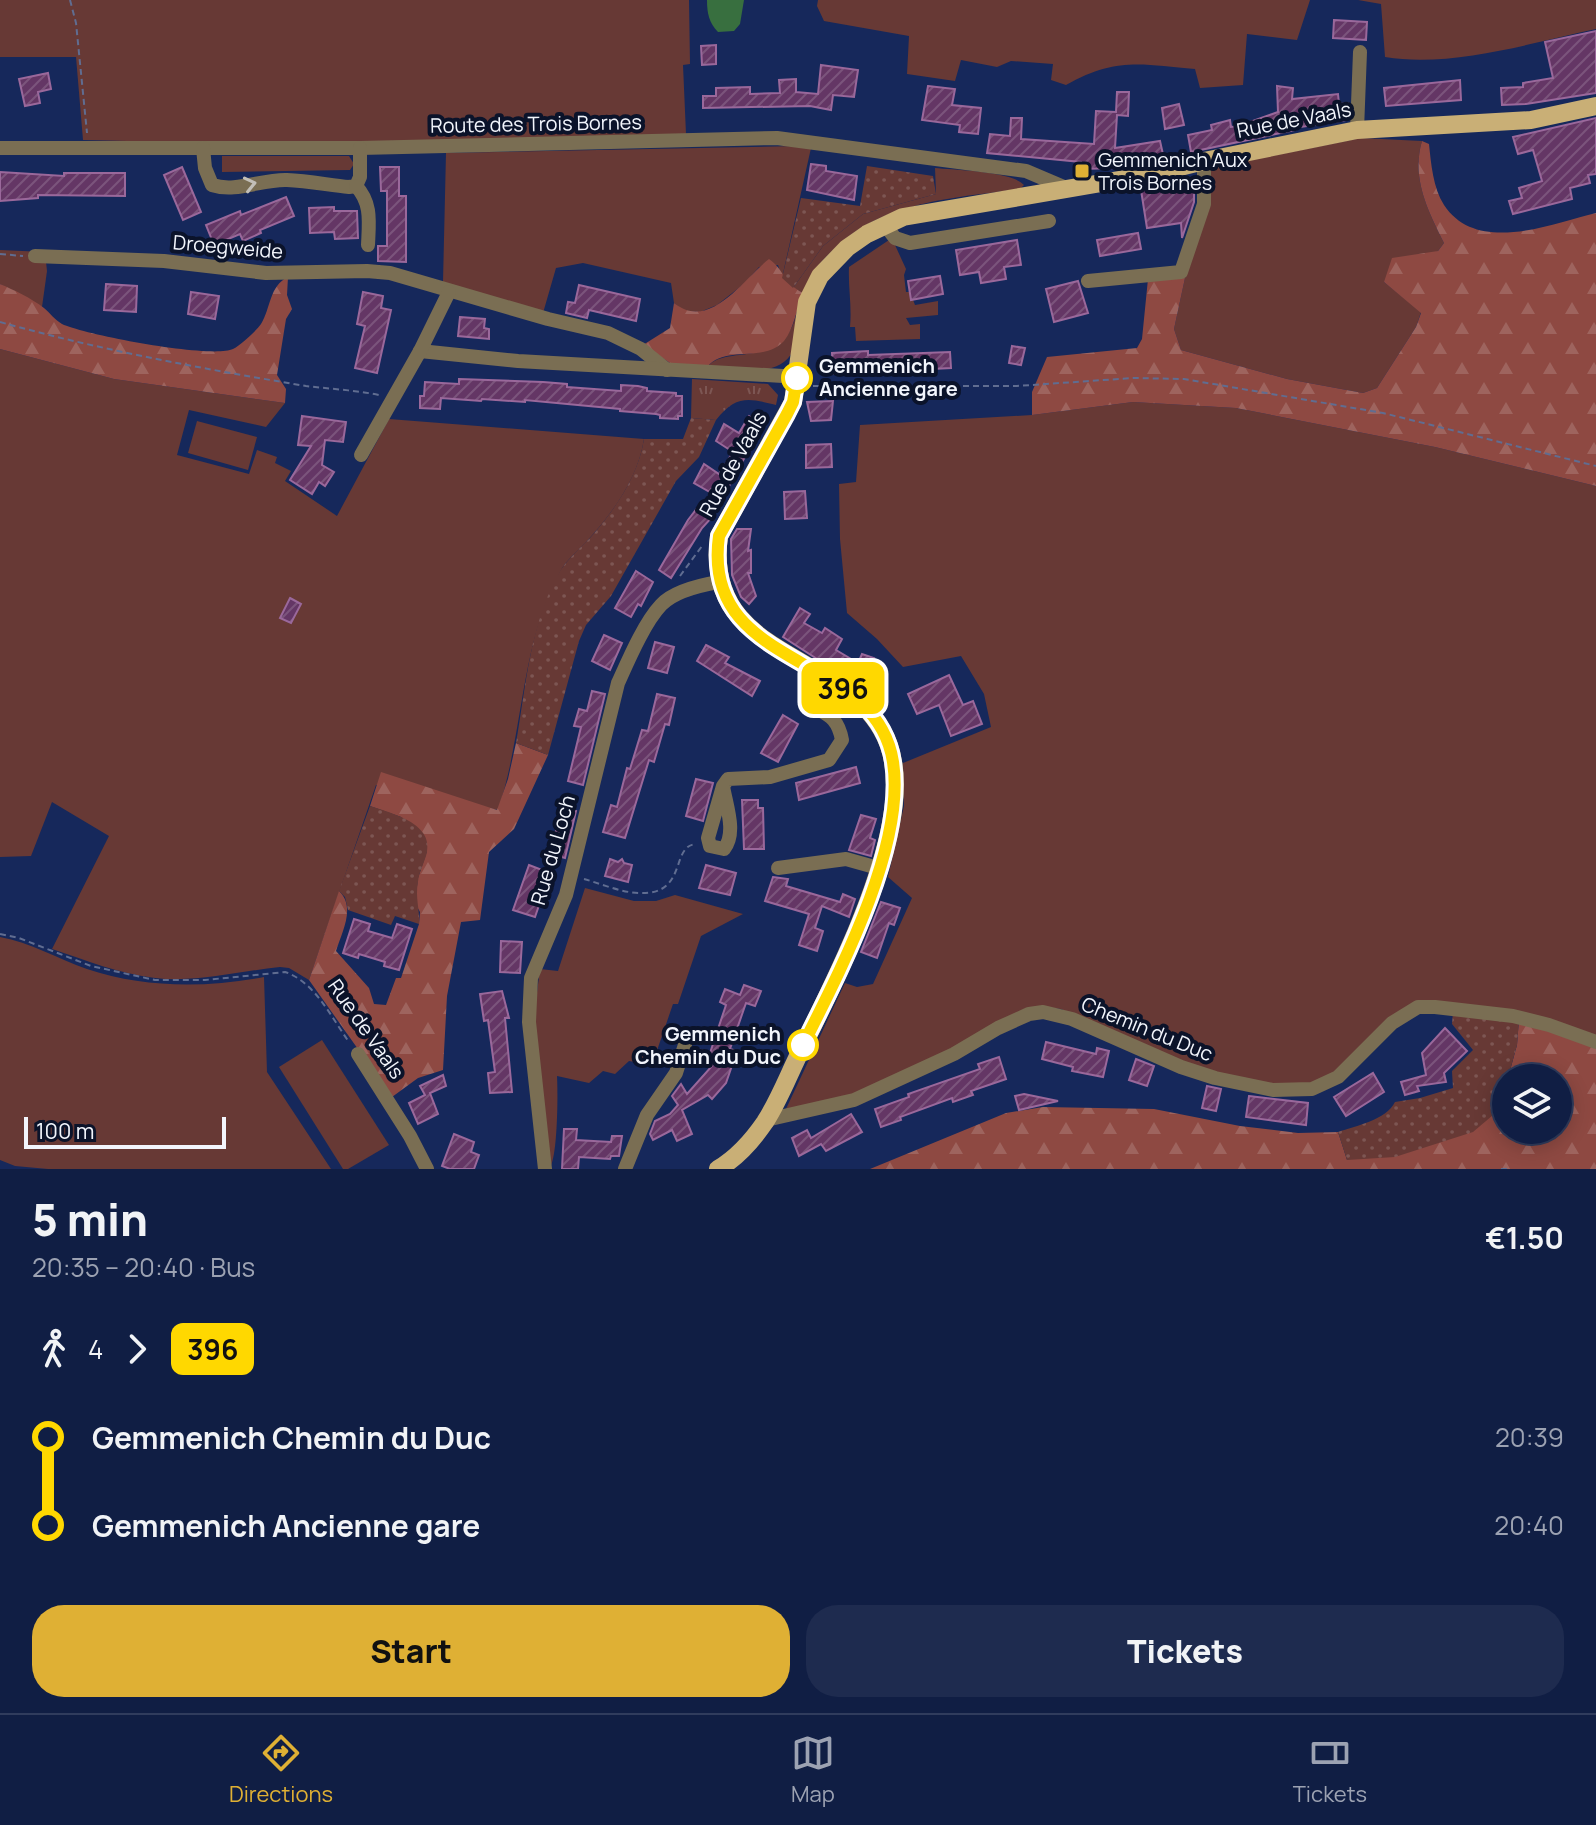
<!DOCTYPE html>
<html lang="en">
<head>
<meta charset="utf-8">
<style>
	body { margin:0; font-family:Manrope,sans-serif; background:#1e2b4f; color:#f1f3f6; height:100vh; display:flex; flex-direction:column; font-size:30px; white-space:nowrap }
	* { box-sizing:border-box; margin:0 }
	p { font-size:26px; color:#9ca2b2 }
	.icon { flex:none; width:44px; height:44px; fill:none; stroke:currentColor; stroke-width:2; stroke-linecap:round; stroke-linejoin:round }
	.map { position:relative; height:1169px; overflow:hidden }
	.panel { display:flex; flex-direction:column; background:#101e44; flex:1 }
	.panel>* { flex:none }
	.badge { padding:0 16px; border-radius:12px; font-size:28px; line-height:52px }
	.buttons { position:absolute; left:1492px; top:1064px; display:grid; gap:16px }
	.buttons a { display:grid; place-items:center; width:80px; height:80px; border-radius:50%; background:#101e44; box-shadow:0 4px 20px #0003,0 0 0 2px #303c5d; font-size:40px }
	.scale { position:absolute; left:24px; bottom:20px; width:202px; box-sizing:border-box; padding-left:8px; border:4px solid #f2f5fc; border-top:0; font-size:22px; line-height:28px; white-space:nowrap; color:#f2f5fc; -webkit-text-stroke:6px #0b132a; paint-order:stroke }
	.map>.badge { position:absolute; translate:-50% -50%; box-shadow:0 0 0 4px #fff }
	.legs { display:flex; align-items:center; gap:12px; height:88px; padding:0 32px; font-size:26px }
	.legs p { margin-inline-start:auto }
	.head { display:flex; align-items:center; justify-content:space-between; height:136px; padding:0 32px }
	h1 { font-size:44px; font-weight:800; line-height:60px }
	.button { display:flex; gap:16px; margin-top:auto; padding:16px 32px }
	.button a { flex:1; height:92px; border-radius:32px; background:#dfb034; color:#111; font-size:32px; font-weight:800; line-height:92px; text-align:center }
	.button a+a { background:#1e2b4f; color:#f1f3f6 }
	ul { padding:0 32px; list-style:none }
	li { display:flex; align-items:center; gap:28px; height:88px; font-size:30px }
	li i { display:grid; place-items:center; width:12px; height:100%; margin:0 10px; background:currentColor }
	li i::after { content:''; width:20px; height:20px; margin:-10px; border:6px solid; border-radius:50%; background:#101e44 }
	li p { margin-inline-start:auto }
	li:first-child i { background:linear-gradient(#0000 50%,currentColor 0) }
	li:last-child i { background:linear-gradient(currentColor 50%,#0000 0) }
	.tabs { display:flex; justify-content:space-around; align-items:center; height:112px; border-top:2px solid #303c5d; background:#101e44; font-size:22px; color:#9ca2b2 }
	.tabs a { display:grid; justify-items:center; gap:4px }
	.tabs .active { color:#dfb034 }
	.map>svg:first-child { display:block }
	.grass { fill:#673935 }
	.forest { fill:url(#forest-firs) }
	.park { fill:url(#park-tufts) }
	.garden { fill:url(#garden-dots) }
	.water { fill:#386f3f }
	.building { fill:url(#building-hatch); stroke:#9a689b; stroke-width:2 }
	.lines { fill:none; stroke-linecap:round; stroke-linejoin:round }
	.path { stroke:#606d91; stroke-width:2; stroke-dasharray:6 4; stroke-linecap:butt }
	.minor { stroke:#7a6e53; stroke-width:14 }
	.major { stroke:#c9af76; stroke-width:18 }
	.oneway { stroke:#c2bfb8 }
	.line-1-casing { stroke:#fff; stroke-width:18 }
	.line-1 { stroke:#ffd800; stroke-width:12 }
	.poi-dot { fill:#dfb034; stroke:#0b132a; stroke-width:3 }
	.stop-1-dot { fill:#fff; stroke:#ffd800; stroke-width:4 }
	.labels { text-anchor:middle; stroke-width:8; stroke-linejoin:round; paint-order:stroke }
	.street-label { font-size:20px; fill:#f2f5fc; stroke:#0b132a }
	.poi-label { font-size:20px; fill:#f2f5fc; stroke:#0b132a; text-anchor:start }
	.stop-label { font-size:20px; font-weight:bold; fill:#f2f5fc; stroke:#0b132a; text-anchor:start }
</style>
</head>
<body>
<div class="map">
<svg width="1596" height="1169" viewBox="0 0 1596 1169">
	<defs>
		<pattern id="forest-firs" width="22" height="20" patternUnits="userSpaceOnUse" patternTransform="scale(2)"><rect width="22" height="20" fill="#8e4942"/><path d="M5 1l3.5 6h-7zM16 11l3.5 6h-7z" fill="#9e645e"/></pattern>
		<pattern id="park-tufts" width="24" height="20" patternUnits="userSpaceOnUse" patternTransform="scale(2)"><rect width="24" height="20" fill="#673935"/><path d="M3 7l-1-3M5 7V3M7 7l1-3M15 17l-1-3M17 17v-4M19 17l1-3" fill="none" stroke="#7d5653"/></pattern>
		<pattern id="garden-dots" width="8" height="8" patternUnits="userSpaceOnUse" patternTransform="scale(2)"><rect width="8" height="8" fill="#673935"/><path d="M2 2h.1M6 6h.1" fill="none" stroke="#7d5653" stroke-width="1.8" stroke-linecap="round"/></pattern>
		<pattern id="building-hatch" width="6" height="6" patternUnits="userSpaceOnUse" patternTransform="scale(2)"><rect width="6" height="6" fill="#643665"/><path d="M-1 1l2-2M0 6l6-6M5 7l2-2" fill="none" stroke="#7b547c"/></pattern>
	</defs>
	<rect width="100%" height="100%" fill="#16285b"/>
	<g class="grass">
		<path d="M0,0H689L690,64L683,65L686,134C485,141 284,146 83,140L76,57H0Z"/>
		<path d="M818,0H1310L1297,40L1247,34L1243,85L1200,88L1195,69C1141,64 1115,57 1066,85L1051,80L1053,64L1011,61L997,67L961,60L955,81L907,74L909,36L824,21L817,6Z"/>
		<path d="M1358,0H1596V29C1531,43 1451,68 1385,57L1381,4Z"/>
		<path d="M1361,138L1422,141C1411,178 1428,211 1444,243L1438,251L1384,282L1421,312L1416,327L1377,388L1363,393L1287,379L1181,350L1174,329L1185,278L1208,204L1211,168Z"/>
		<path d="M796,146L811,148L782,278L778,265L759,267L745,283L717,305L700,312L684,311L674,303L671,283L583,263L556,268L543,313L443,282L446,153Z"/>
		<path d="M222,156H349L354,164L350,170L222,172Z"/>
		<path d="M935,168C954,170 1012,171 1024,185L1020,189C955,198 883,201 834,249C827,256 818,264 814,273C804,297 800,326 793,351C778,380 735,368 707,367C724,347 762,364 787,335C795,326 798,306 803,294L793,288L823,246L863,214L936,194Z"/>
		<path d="M889,240L895,245L906,269L904,275L906,292H910L915,305L938,301V315L906,318L910,325L920,324V339L856,341L855,327H850C852,306 848,287 849,267Z"/>
		<path d="M0,250L45,252L47,271L42,307L0,284Z"/>
		<path d="M0,349L114,379L285,403L266,427L189,410L177,455L249,474L257,450L277,457L275,463L291,471L285,481L337,516L389,419L644,439C638,478 614,511 588,540C579,550 566,560 560,572C520,645 524,733 498,810L376,785L309,980L289,968L280,967C240,971 196,983 155,978C120,974 85,960 52,949L109,836L52,802L31,856L0,857Z"/>
		<path d="M1133,402L1236,408L1435,447L1596,486V1039L1415,1003L1335,1074L1311,1085H1274L1181,1064L1061,1009L1043,1007L852,1096L785,1111L845,983L857,987L873,984L912,898L888,877L904,806L903,763L991,727L984,694L961,656L903,667L877,639L847,613L840,539L839,484L856,482L860,425L1032,415Z"/>
		<path d="M197,421L257,437L248,470L188,453Z"/>
		<path d="M585,888L634,901H656L675,895L743,914L701,936L678,1004H673L652,1065L629,1061L615,1074L603,1071L589,1083L557,1076C558,1091 558,1160 549,1169L534,1016L540,969L558,971Z"/>
		<path d="M0,937C30,942 58,959 87,969C144,988 205,988 264,977L267,1072L331,1169H48L15,1166L0,1160Z"/>
		<path d="M322,1040L389,1145L348,1169H343L279,1067Z"/>
	</g>
	<g class="forest">
		<path d="M1422,141L1429,144C1431,163 1433,188 1444,205C1477,255 1551,224 1596,213V486L1435,447L1236,408L1133,402L1032,415V392L1047,357L1137,348L1142,339L1148,279L1185,278L1174,329L1181,350L1287,379L1363,393L1377,388L1416,327L1421,313L1384,282L1392,258L1438,251L1444,243C1428,211 1411,178 1422,141Z"/>
		<path d="M769,259C784,269 782,282 803,293C797,307 794,329 784,341C764,363 725,345 707,367L673,365L643,345L670,328L674,303C710,332 743,279 769,259Z"/>
		<path d="M288,277L287,295L292,309L286,319L277,375L286,389L285,403L114,379L0,349V284C14,290 31,298 44,308C50,313 55,320 62,324C85,335 212,359 233,349C241,345 256,331 261,324C271,308 269,286 288,277Z"/>
		<path d="M516,743L548,755L514,829L489,852L480,920L461,922L447,996L443,1070L418,1078L392,1097L309,980L339,891C356,907 342,932 336,951L369,988L374,1004L386,1005L396,978H401L419,924L420,912L415,903L418,878L427,851L401,817L370,806L381,772L497,810L508,779Z"/>
		<path d="M1519,1019L1596,1044V1169H870L1006,1113L1043,1107L1154,1109L1240,1126L1298,1133L1338,1132L1347,1160L1499,1110L1506,1085V1130H1558V1078H1508L1517,1045Z"/>
	</g>
	<path class="park" d="M692,379L768,384L778,395L776,405C748,398 736,395 716,420L691,418Z"/>
	<g class="garden">
		<path d="M867,166L933,176L936,194L863,214L823,246L793,288L782,278L801,198L860,206Z"/>
		<path d="M691,418L716,420L699,457L676,481L611,596L586,625L579,641L548,755L516,743C526,685 530,623 560,571C567,560 579,549 589,539C614,511 638,477 644,439H683Z"/>
		<path d="M370,806C391,813 433,823 427,852C425,862 419,871 418,882C415,898 420,909 419,924L395,916L391,925L348,910L345,897L339,891Z"/>
		<path d="M1453,1011L1519,1019L1517,1045L1499,1110L1473,1132L1395,1157L1347,1160L1338,1132C1356,1126 1386,1120 1395,1102L1420,1098L1453,1088L1452,1071L1473,1050L1452,1024Z"/>
	</g>
	<path class="water" d="M707,0H744L740,24L734,31L718,32C709,23 707,13 707,0Z"/>
	<g class="building">
		<path d="M1334,20L1367,22L1366,40L1333,38Z"/>
		<path d="M1596,31V93L1526,104L1502,105L1501,88L1523,87V83L1553,78L1545,42Z"/>
		<path d="M716,45V64L702,65L701,46Z"/>
		<path d="M821,65L858,70L854,97L833,95L831,110L810,106L703,108V96H716V88L750,87V94L780,93L779,80L796,79V92L818,94Z"/>
		<path d="M48,73L51,89L38,92L40,103L25,106L19,79Z"/>
		<path d="M1460,80L1461,100L1386,106L1384,88Z"/>
		<path d="M928,86L955,89L952,105L981,108L978,134L959,132L960,125L922,120Z"/>
		<path d="M1277,86L1293,88L1292,99L1338,94L1339,104L1348,103L1347,120L1294,128L1295,130L1191,152L1188,135L1212,130L1211,125L1230,120L1231,127L1250,125V122L1278,112Z"/>
		<path d="M1117,92H1129L1128,116L1117,115L1115,148L1160,141L1164,159L1119,168L1081,169V162L987,153L990,134L1010,136L1011,118H1022L1021,139L1094,144L1096,111L1116,112Z"/>
		<path d="M1179,104L1184,125L1165,129L1162,108Z"/>
		<path d="M1596,118V174L1588,175L1590,183L1570,188L1572,199L1513,214L1509,201L1522,198L1519,188L1542,181L1533,150L1518,154L1513,137Z"/>
		<path d="M811,164L826,166V171L857,176L854,200L807,190Z"/>
		<path d="M182,167L201,212L183,220L164,175Z"/>
		<path d="M380,167H399V196H406V262L378,261V246H387V191H381Z"/>
		<path d="M0,172L64,176V173H125V196L38,195V198L0,201Z"/>
		<path d="M1194,181V202L1182,238L1181,223L1147,228L1141,190Z"/>
		<path d="M286,197L294,216L260,230L261,233L243,241L240,234L214,245L206,225L240,211L241,215Z"/>
		<path d="M334,207V211H357L358,238L335,239L334,232L310,233L309,208Z"/>
		<path d="M1138,233L1141,249L1100,256L1097,240Z"/>
		<path d="M1017,240L1021,265L1004,267L1006,279L981,283L979,272L960,275L956,250Z"/>
		<path d="M940,276L943,294L911,300L908,281Z"/>
		<path d="M1078,281L1088,313L1054,322L1046,289Z"/>
		<path d="M106,284L137,286L136,312L104,310Z"/>
		<path d="M579,285L640,299L636,321L589,310L587,318L566,313L568,302L575,303Z"/>
		<path d="M191,292L219,296L215,319L188,314Z"/>
		<path d="M363,292L383,296L381,308L391,310L377,373L355,368L365,326L357,324Z"/>
		<path d="M460,317L485,319L484,328L489,329V339L458,336Z"/>
		<path d="M1012,346L1025,348L1021,365L1009,363Z"/>
		<path d="M868,351V355L950,352L951,368L833,374L832,353Z"/>
		<path d="M459,379L543,382L567,384V387L621,391V385L638,386L647,388V391L676,393V396H682V416H678V419L660,418V415L656,414L620,411V409L525,400V402L482,399L481,401L441,398L440,409L420,408V396H424L425,382L459,384Z"/>
		<path d="M833,401L831,420L811,421L807,402Z"/>
		<path d="M302,416L346,422L343,442L325,440L322,465L334,472L325,486L319,482L312,494L290,480L311,446L298,445Z"/>
		<path d="M749,416L763,424L722,499L694,483L704,464L719,474L733,452L716,441L724,424L739,433Z"/>
		<path d="M831,444L832,467L806,468V445Z"/>
		<path d="M805,491L807,518L785,519L784,492Z"/>
		<path d="M698,507L713,516L702,528L671,578L659,570L688,520Z"/>
		<path d="M737,529H751L748,551L751,550V573H748L756,596L749,604L741,597L732,575L731,539Z"/>
		<path d="M636,571L653,582L641,606L638,604L631,617L615,608Z"/>
		<path d="M290,598L301,604L291,623L280,618Z"/>
		<path d="M800,608L810,614L804,623L822,633L825,628L842,639L836,650L858,663L862,654L874,658L872,663L875,665L870,674L878,679L870,693L783,637Z"/>
		<path d="M604,635L622,643L610,670L592,661Z"/>
		<path d="M655,642L674,647L667,673L648,668Z"/>
		<path d="M706,645L729,657L725,663L760,681L752,696L697,661Z"/>
		<path d="M949,675L963,705L973,701L982,724L951,736L939,705L917,714L908,694Z"/>
		<path d="M592,691L605,694L583,785L568,781L581,727L574,726L579,709L587,711Z"/>
		<path d="M657,694L675,698L669,725L665,724L654,762L649,760L625,838L603,832L611,805L617,807L627,768L630,769L642,730L648,731Z"/>
		<path d="M783,715L798,724L778,762L761,753Z"/>
		<path d="M856,767L860,783L799,800L796,783Z"/>
		<path d="M696,779L713,783L703,821L686,816Z"/>
		<path d="M742,800H758V808H763L764,849H744Z"/>
		<path d="M561,807L576,811L565,858L551,854Z"/>
		<path d="M861,815L876,819L870,838L875,840L871,856L849,850Z"/>
		<path d="M610,859L618,862L622,859L624,863L632,865L628,882L605,876Z"/>
		<path d="M529,865L550,873L535,917L513,910Z"/>
		<path d="M706,865L736,873L730,895L699,888Z"/>
		<path d="M773,877L788,879L786,886L840,902L843,894L855,899L849,917L822,906L815,928L823,931L817,951L799,945L809,914L765,901Z"/>
		<path d="M881,902L900,908L894,925L889,923L877,958L861,952Z"/>
		<path d="M354,919L370,924L368,931L392,938L397,924L412,929L399,970L384,966L385,962L359,954L358,958L343,953Z"/>
		<path d="M501,941L522,942L520,973L500,972Z"/>
		<path d="M744,985L761,991L755,1006L746,1003L730,1049L737,1051L726,1083L712,1099L708,1095L682,1110L692,1134L677,1141L672,1130L653,1140L650,1134L655,1121L670,1114L678,1105L672,1096L681,1084L687,1094L712,1066L691,1059L694,1048L710,1053L726,1005L720,1002L725,989L740,995Z"/>
		<path d="M502,991L509,1018H505L512,1092L490,1093L488,1073L495,1072L488,1020L484,1021L480,994Z"/>
		<path d="M1445,1028L1467,1051L1444,1073L1446,1082L1417,1086L1419,1091L1405,1095L1401,1082L1426,1075L1422,1053Z"/>
		<path d="M1046,1042L1096,1054L1097,1048L1109,1051L1103,1077L1072,1071L1073,1067L1042,1059Z"/>
		<path d="M999,1057L1006,1079L971,1091L973,1095L953,1102L952,1098L900,1117L901,1120L881,1127L875,1109L909,1097L908,1094L980,1069L978,1064Z"/>
		<path d="M1136,1059L1154,1066L1147,1086L1129,1080Z"/>
		<path d="M1373,1073L1384,1092L1346,1116L1334,1097Z"/>
		<path d="M443,1075L446,1086L430,1093L438,1114L418,1124L409,1103L425,1095L420,1086Z"/>
		<path d="M1207,1086L1221,1089L1216,1111L1202,1108Z"/>
		<path d="M1024,1094L1058,1101L1019,1110L1015,1096Z"/>
		<path d="M1249,1096L1308,1103L1306,1125L1246,1117Z"/>
		<path d="M851,1114L862,1132L826,1151L821,1144L799,1156L792,1138L807,1130L811,1138Z"/>
		<path d="M564,1129H577L576,1140L611,1142L612,1136H622L619,1156H611L610,1159L579,1157L578,1169H562Z"/>
		<path d="M454,1134L474,1142L471,1152L479,1155L474,1169H450L442,1166Z"/>
	</g>
	<g class="lines">
		<g class="path">
			<path d="M70,0L76,23L87,133"/>
			<path d="M0,254L23,256"/>
			<path d="M0,322C100,350 204,369 306,386C330,389 355,390 379,395"/>
			<path d="M813,386H1017L1133,378L1184,379L1383,413L1596,466"/>
			<path d="M680,576L702,546"/>
			<path d="M584,879C602,884 622,893 640,893C688,895 670,846 696,844"/>
			<path d="M0,934L19,938L91,966L155,980H205L285,972C315,982 331,1017 349,1042"/>
			<path d="M1501,1169H1509"/>
		</g>
		<g class="minor">
			<path d="M1357,130L1360,52"/>
			<path d="M0,148H360L777,138L1026,171L1066,188"/>
			<path d="M203,148L205,168L212,185C236,193 262,179 287,180C308,181 329,185 349,187L356,186L360,177V148"/>
			<path d="M356,186C372,203 369,222 368,245"/>
			<path d="M885,225L895,238L910,243L1049,221"/>
			<path d="M35,256L164,261L266,273L367,271L390,273L548,319L608,333L641,349L667,370"/>
			<path d="M1088,281L1181,272L1204,204V161"/>
			<path d="M420,351L518,361L783,376L796,381"/>
			<path d="M361,455L420,351L449,292"/>
			<path d="M723,786C726,805 737,833 724,849L710,846L708,838L723,786L728,779L770,777L829,760L842,740C836,707 815,716 805,696L816,672"/>
			<path d="M778,868L846,859L878,868"/>
			<path d="M358,1054L410,1136L427,1169"/>
			<path d="M766,1120L854,1100L954,1054L998,1028L1029,1014L1043,1012L1072,1019L1181,1067L1215,1078L1273,1090L1312,1089L1338,1077L1392,1023L1418,1007H1435L1513,1016L1549,1025L1596,1042"/>
			<path d="M545,1169L529,1022L531,978L566,895L618,683C628,661 644,623 661,605C674,591 701,585 719,582"/>
			<path d="M625,1169L647,1115L676,1073L688,1035"/>
		</g>
		<path class="major" d="M718,1169C738,1157 752,1141 765,1122C780,1099 790,1071 803,1046C837,977 886,879 894,803C896,783 895,761 888,743C851,649 702,663 719,536L793,402L807,302L820,276L847,248L867,234L903,217L1148,175L1204,161L1357,130L1531,120L1596,106"/>
	</g>
	<defs><path id="oneway-chevron" d="M-2-3.5L2.5 0L-2 3.5" fill="none" stroke-width="1.6" stroke-linecap="round" stroke-linejoin="round" transform="scale(2)"/></defs>
	<use class="oneway" href="#oneway-chevron" transform="translate(250 184) rotate(-13)"/>
	<g class="lines">
		<defs>
			<path id="line-1" d="M797,378L793,402L787,414L719,536C700,672 876,650 893,762C906,845 840,971 803,1045"/>
		</defs>
		<use href="#line-1" class="line-1-casing"/>
		<use href="#line-1" class="line-1"/>
	</g>
	<rect class="poi-dot" x="1074" y="163" width="16" height="16" rx="4"/>
	<g class="stop-1-dot">
		<circle cx="797" cy="378" r="14"/>
		<circle cx="803" cy="1045" r="14"/>
	</g>
	<g class="labels">
		<g class="street-label">
			<text transform="translate(1294 120) rotate(-11)" y="7">Rue de Vaals</text>
			<text transform="translate(536 124) rotate(-1)" y="7">Route des Trois Bornes</text>
			<text transform="translate(228 247) rotate(5)" y="7">Droegweide</text>
			<text transform="translate(733 464) rotate(-61)" y="7">Rue de Vaals</text>
			<text transform="translate(553 850) rotate(-74)" y="7">Rue du Loch</text>
			<text transform="translate(366 1029) rotate(55)" y="7">Rue de Vaals</text>
			<text transform="translate(1147 1029) rotate(22)" y="7">Chemin du Duc</text>
		</g>
		<g class="poi-label">
			<text x="1098" y="167">Gemmenich Aux<tspan x="1098" dy="23">Trois Bornes</tspan></text>
		</g>
		<g class="stop-label">
			<text x="819" y="373">Gemmenich<tspan x="819" dy="23">Ancienne gare</tspan></text>
			<text x="781" y="1041" text-anchor="end">Gemmenich<tspan x="781" dy="23">Chemin du Duc</tspan></text>
		</g>
	</g>
</svg>
<div class="buttons">
<a><svg class="icon" aria-label="layers" viewBox="0 0 24 24"><path d="M12 4l9 5-9 5-9-5zM3 14l9 5 9-5"/></svg></a>
</div>
<div class="scale">100 m</div>
<b class="badge" style="left:843px;top:688px;background:#ffd800;color:#111">396</b>
</div>
<section class="panel">
<div class="head"><div><h1>5 min</h1><p>20:35 – 20:40 · Bus</p></div><b>€1.50</b></div>
<div class="legs"><svg class="icon" aria-label="walk" viewBox="0 0 24 24"><circle cx="13" cy="4" r="2"/><path d="M13 8l-2 6 4 7M11 14l-3 7M7 12l3-4h3l4 4"/></svg>4<svg class="icon" aria-label="forward" viewBox="0 0 24 24"><path d="M9 5l7 7-7 7"/></svg><b class="badge" style="background:#ffd800;color:#111">396</b></div>
<ul>
<li><i style="color:#ffd800"></i><b>Gemmenich Chemin du Duc</b><p>20:39</p></li>
<li><i style="color:#ffd800"></i><b>Gemmenich Ancienne gare</b><p>20:40</p></li>
</ul>
<div class="button"><a>Start</a><a>Tickets</a></div>
</section>
<nav class="tabs">
<a class="active"><svg class="icon" aria-label="directions" viewBox="0 0 24 24"><path d="M12 3l9 9-9 9-9-9zM9 14v-3h6M13 9l2 2-2 2"/></svg>Directions</a>
<a><svg class="icon" aria-label="map" viewBox="0 0 24 24"><path d="M3 6l6-2 6 2 6-2v14l-6 2-6-2-6 2zM9 4v14M15 6v14"/></svg>Map</a>
<a><svg class="icon" aria-label="tickets" viewBox="0 0 24 24"><path d="M3 7h18v10H3zM15 7v10"/></svg>Tickets</a>
</nav>
</body>
</html>
